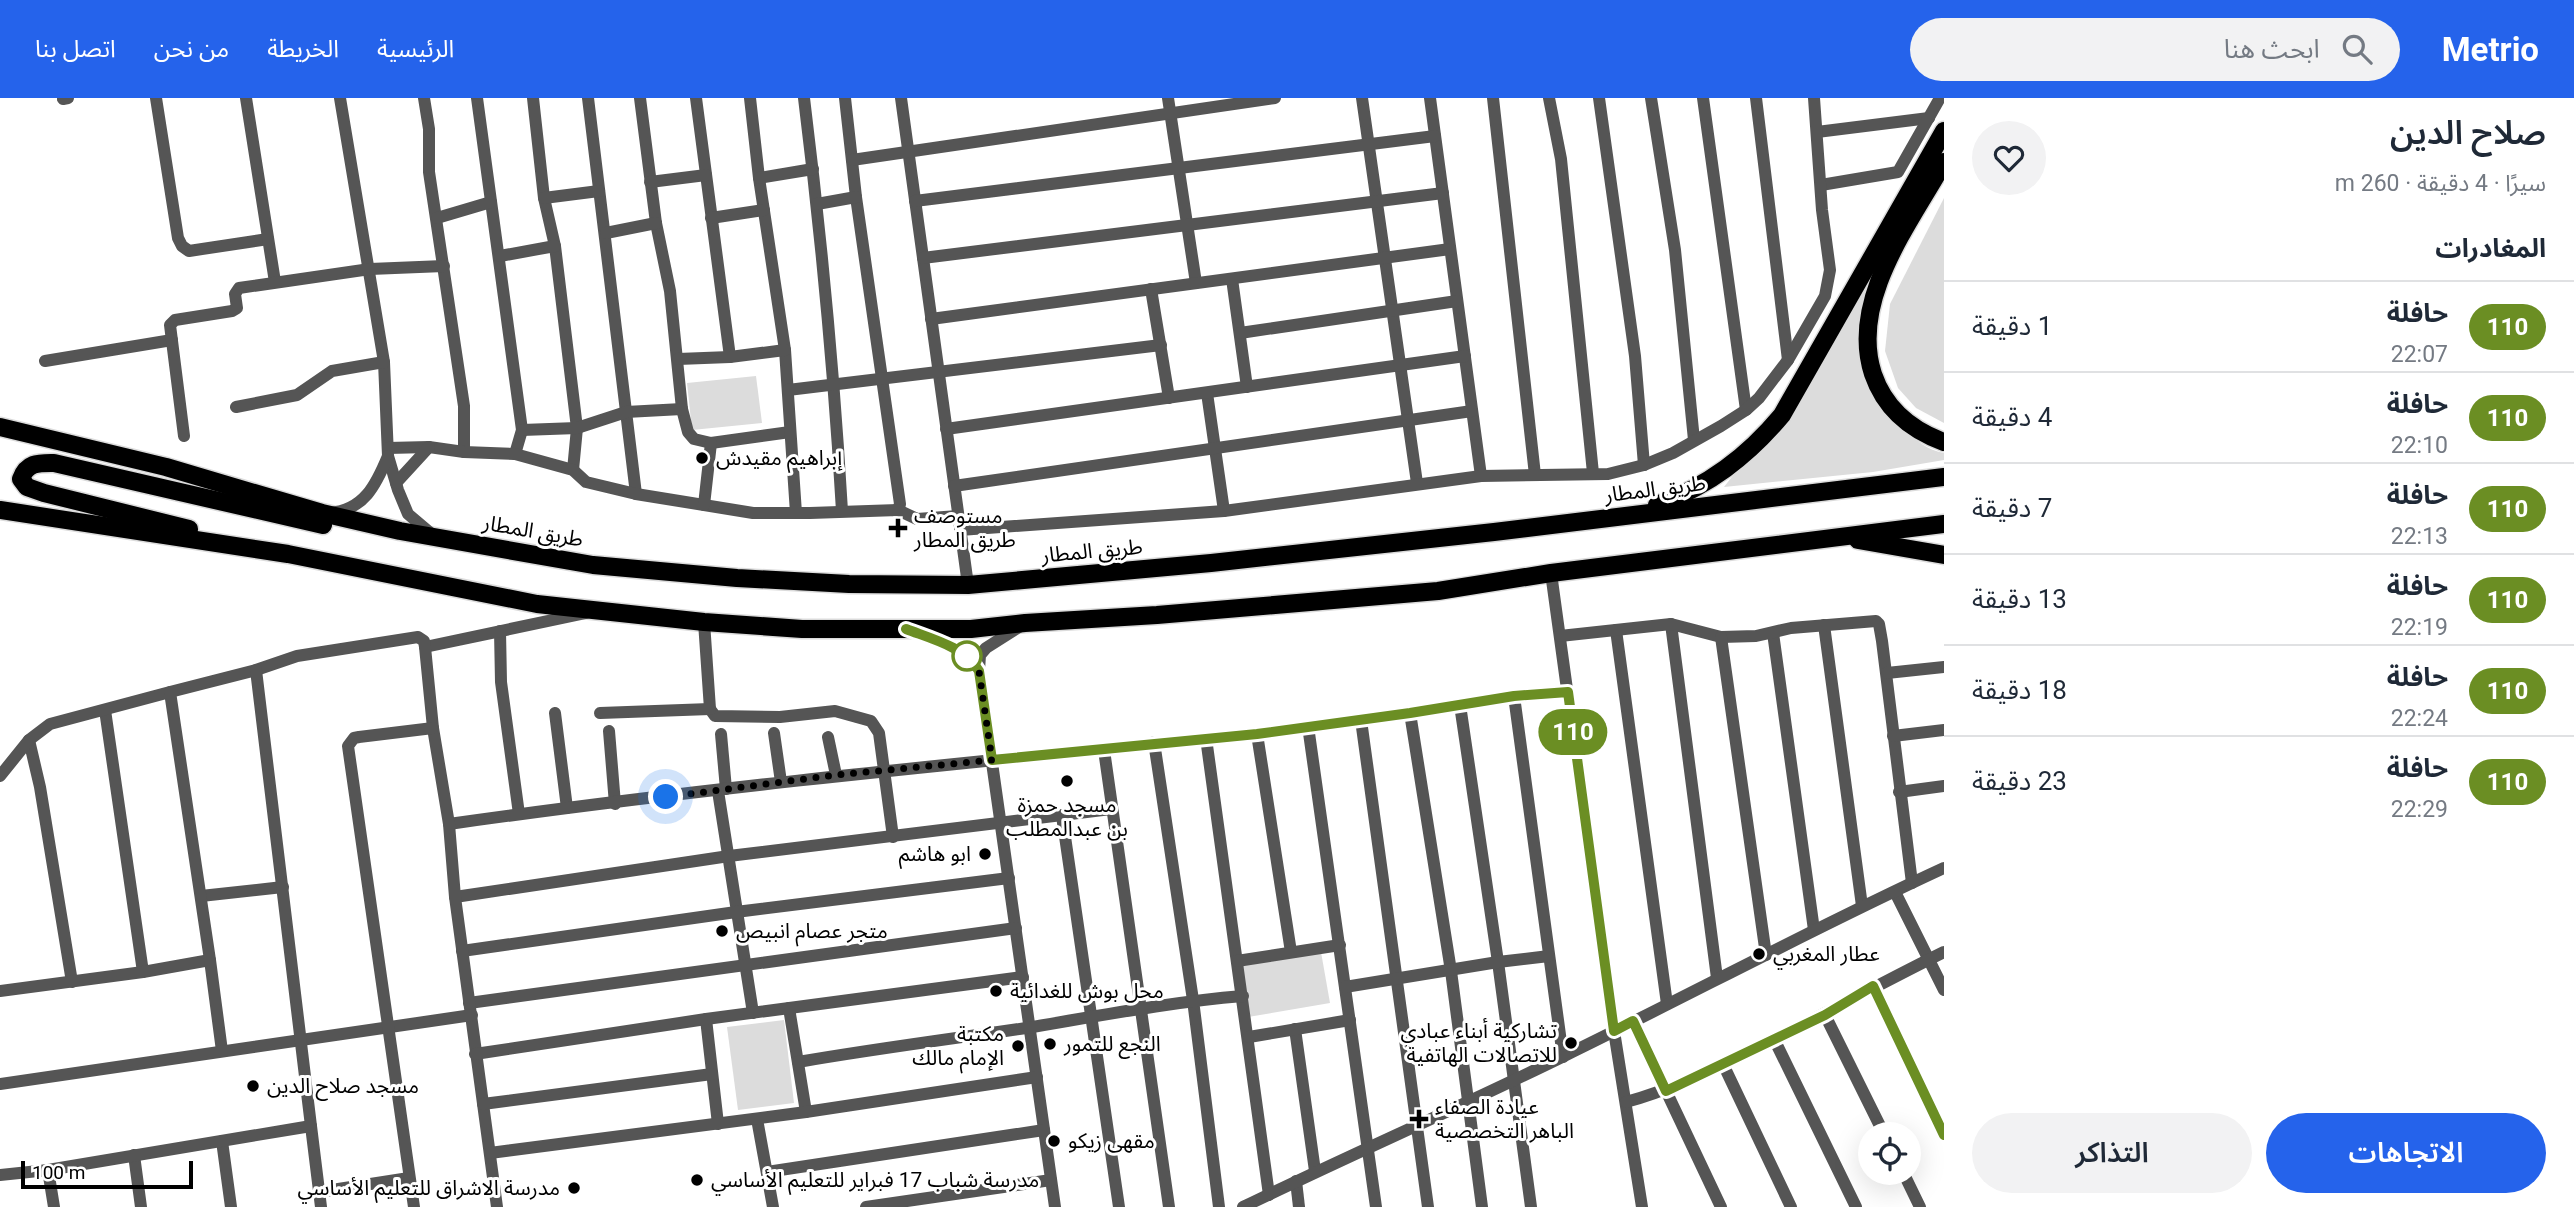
<!DOCTYPE html>
<html lang="ar">
<head>
<meta charset="utf-8">
<style>
	body { margin:0; font-family:Roboto,"Noto Sans Arabic",sans-serif; background:#f2f2f3; color:#1f2937; direction:rtl; height:100vh; display:flex; flex-direction:column; font-size:26px; white-space:nowrap }
	* { box-sizing:border-box; margin:0 }
	p { font-size:23px; color:#747a83 }
	.icon { flex:none; width:38px; height:38px; fill:none; stroke:currentColor; stroke-width:2; stroke-linecap:round; stroke-linejoin:round }
	.map { position:relative; flex:1; overflow:hidden; direction:ltr }
	.panel { display:flex; flex-direction:column; background:#fff; width:630px }
	.panel>* { flex:none }
	.badge { padding:0 14px; border-radius:23px; font-size:24px; line-height:46px }
	.tools { position:absolute; left:1858px; top:1024px; display:grid; gap:14px }
	.tools a { display:grid; place-items:center; width:63px; height:63px; border-radius:50%; background:#fff; box-shadow:0 7px 28px #0002; font-size:35px }
	.scale { position:absolute; left:21px; bottom:18px; width:172px; box-sizing:border-box; padding-left:7px; border:4px solid #000; border-top:0; font-size:19px; line-height:24px; white-space:nowrap; color:#000; -webkit-text-stroke:5px #fff; paint-order:stroke }
	.you { position:absolute; width:35px; height:35px; margin:-18px; border:5px solid #fff; border-radius:50%; background:#1a73e8; box-shadow:0 0 0 10px #1a73e833 }
	.map>.badge { position:absolute; translate:-50% -50%; box-shadow:0 0 0 4px #fff }
	h2 { padding:0 28px; font-size:26px; line-height:63px }
	.round { display:grid; place-items:center; flex:none; width:74px; height:74px; border-radius:37px; background:#f2f2f3 }
	.summary { display:flex; align-items:center; justify-content:space-between; height:119px; padding:0 28px }
	h1 { font-size:33px; font-weight:600; line-height:52px }
	.primary-button { display:flex; gap:14px; margin-top:auto; padding:14px 28px }
	.primary-button a { flex:1; height:80px; border-radius:42px; background:#2563eb; color:#fff; font-size:28px; font-weight:600; line-height:80px; text-align:center }
	.primary-button a+a { background:#f2f2f3; color:#1f2937 }
	ul { padding:0; list-style:none }
	li { display:flex; align-items:center; gap:21px; height:91px; padding:0 28px; border-top:2px solid #e0e1e3 }
	li div { flex:1 }
	li b { display:block; font-size:26px }
	li em { font-style:normal }
	li .badge { min-width:77px; font-weight:700; text-align:center }
	header { display:flex; align-items:center; gap:42px; box-sizing:border-box; height:98px; padding:0 35px; background:#2563eb; color:#fff }
	header strong { font-size:33px }
	nav { display:flex; gap:38px; margin-inline-start:auto; font-size:24px }
	.search { width:490px; height:63px; background:#f2f2f3; display:flex; align-items:center; gap:18px; box-sizing:border-box; padding:0 24px; border-radius:38px; color:#747a83; font-size:26px }
	main { display:flex; flex:1; min-height:0 }
	.map>svg:first-child { display:block }
	.green { fill:#dcdcdc }
	.lines { fill:none; stroke-linecap:round; stroke-linejoin:round }
	.highway-casing { stroke:#dbdbdb; stroke-width:21 }
	.minor { stroke:#555; stroke-width:12 }
	.highway { stroke:#000; stroke-width:18 }
	.line-casing { stroke:#fff; stroke-width:16 }
	.line { stroke:#6b8e23; stroke-width:10 }
	.walk { stroke:#000; stroke-width:7; stroke-dasharray:0 12.6 }
	.poi-dot { fill:#000; stroke:#fff; stroke-width:2.5 }
	.stop-dot { fill:#fff; stroke:#6b8e23; stroke-width:3.5 }
	.labels { text-anchor:middle; stroke-width:6; stroke-linejoin:round; paint-order:stroke }
	.poi-label { font-size:21px; fill:#000; stroke:#fff; text-anchor:start }
	.street-label { font-size:21px; fill:#000; stroke:#fff }
</style>
</head>
<body>
<header>
<strong>Metrio</strong>
<div class="search"><svg class="icon" aria-label="search" viewBox="0 0 24 24"><circle cx="10" cy="10" r="6"/><path d="M15 15l6 6"/></svg>ابحث هنا</div>
<nav><a>الرئيسية</a><a>الخريطة</a><a>من نحن</a><a>اتصل بنا</a></nav>
</header>
<main>
<section class="panel">
<div class="summary"><div><h1>صلاح الدين</h1><p>سيرًا · 4 دقيقة · 260 m</p></div><a class="round"><svg class="icon" aria-label="heart" viewBox="0 0 24 24"><path d="M12 20l-8-8c-3-5 5-10 8-4 3-6 11-1 8 4z"/></svg></a></div>
<h2>المغادرات</h2>
<ul>
<li><span class="badge" style="background:#6b8e23;color:#fff">110</span><div><b>حافلة</b><p>22:07</p></div><em>1 دقيقة</em></li>
<li><span class="badge" style="background:#6b8e23;color:#fff">110</span><div><b>حافلة</b><p>22:10</p></div><em>4 دقيقة</em></li>
<li><span class="badge" style="background:#6b8e23;color:#fff">110</span><div><b>حافلة</b><p>22:13</p></div><em>7 دقيقة</em></li>
<li><span class="badge" style="background:#6b8e23;color:#fff">110</span><div><b>حافلة</b><p>22:19</p></div><em>13 دقيقة</em></li>
<li><span class="badge" style="background:#6b8e23;color:#fff">110</span><div><b>حافلة</b><p>22:24</p></div><em>18 دقيقة</em></li>
<li><span class="badge" style="background:#6b8e23;color:#fff">110</span><div><b>حافلة</b><p>22:29</p></div><em>23 دقيقة</em></li>
</ul>
<div class="primary-button"><a>الاتجاهات</a><a>التذاكر</a></div>
</section>
<div class="map">
<svg width="1944" height="1109" viewBox="0 0 1944 1109">
	<rect width="100%" height="100%" fill="#fff"/>
	<g class="green">
		<path d="M1944,100V325L1916,310L1898,290L1885,253L1890,206Z"/>
		<path d="M1875,174C1870,189 1864,205 1861,220C1854,261 1870,306 1903,331C1917,342 1926,352 1944,355V362L1873,374L1724,389L1814,273Z"/>
		<path d="M756,278L762,325L692,332L687,285Z"/>
		<path d="M1321,854L1330,905L1248,919L1239,868Z"/>
		<path d="M784,922L794,1005L738,1012L727,929Z"/>
	</g>
	<g class="lines">
		<defs>
			<g id="highway">
				<path d="M1944,64C1909,126 1849,203 1873,276C1885,311 1911,332 1944,344"/>
				<path d="M0,329L166,369L322,415L400,433L593,467L737,480L849,486L968,487L1211,465L1494,434L1944,379"/>
				<path d="M1657,407C1708,388 1747,359 1782,317L1944,33"/>
				<path d="M0,412L288,456L537,506L704,524L802,531H971L1025,525L1157,517L1438,493L1551,475L1944,426"/>
				<path d="M189,431L44,395L27,389L21,381C27,364 39,365 54,365L323,427"/>
				<path d="M1858,442L1944,457"/>
			</g>
		</defs>
		<use href="#highway" class="highway-casing"/>
		<g class="minor">
			<path d="M156,0L178,140L182,148L189,153L268,141"/>
			<path d="M246,0L275,184"/>
			<path d="M340,0L384,264L388,358L398,392L408,416L434,438"/>
			<path d="M424,0L429,31V74L464,308V354"/>
			<path d="M477,0L522,332L515,356"/>
			<path d="M533,0L544,100L555,148L577,330L573,372"/>
			<path d="M588,0L636,396"/>
			<path d="M640,0L656,125L670,193L682,311L688,334L694,341L711,345L790,334"/>
			<path d="M696,0L730,259"/>
			<path d="M750,0L759,80L785,252L796,415"/>
			<path d="M804,0C821,137 834,274 842,413"/>
			<path d="M845,0L856,99L900,406L898,412"/>
			<path d="M901,0L968,487"/>
			<path d="M1168,0L1196,185"/>
			<path d="M1362,0L1417,385"/>
			<path d="M1430,0L1481,378"/>
			<path d="M1493,0L1535,377"/>
			<path d="M1549,0L1561,61L1593,375"/>
			<path d="M1599,0L1635,258L1644,367"/>
			<path d="M1651,0L1675,152L1694,342"/>
			<path d="M1703,0L1746,312"/>
			<path d="M1756,0L1788,262"/>
			<path d="M63,1L68,0"/>
			<path d="M1817,34L1929,20"/>
			<path d="M852,62L1275,0"/>
			<path d="M759,80L813,71"/>
			<path d="M650,84L706,77"/>
			<path d="M1821,87L1898,74L1940,0"/>
			<path d="M544,100L599,93"/>
			<path d="M915,103L1435,38"/>
			<path d="M817,106L856,99"/>
			<path d="M437,120L491,104"/>
			<path d="M711,120L764,112"/>
			<path d="M606,135L656,125"/>
			<path d="M500,158L555,148"/>
			<path d="M923,160L1443,95"/>
			<path d="M1232,181L1247,289"/>
			<path d="M1151,191L1169,300"/>
			<path d="M931,221L1450,151"/>
			<path d="M1240,235L1457,203"/>
			<path d="M678,261L730,259L785,252"/>
			<path d="M45,263L172,242"/>
			<path d="M788,292L1161,247"/>
			<path d="M1207,295L1224,413"/>
			<path d="M236,309L297,297L332,273L384,264"/>
			<path d="M946,331L1465,258"/>
			<path d="M522,332L577,330L626,314L682,311"/>
			<path d="M184,338L170,227L175,222L232,213L237,210L235,196L239,190L370,171L444,168"/>
			<path d="M388,350L429,349L464,354L515,356L573,372L586,384L636,396L753,415H810L898,412L917,421L958,418"/>
			<path d="M396,385L429,349"/>
			<path d="M954,388L1472,313"/>
			<path d="M704,407L711,345"/>
			<path d="M330,415C364,412 376,387 388,358"/>
			<path d="M960,432L1224,413L1481,378L1608,376L1644,367L1673,355L1721,328L1746,312L1759,300L1788,262L1825,198L1830,172L1822,112L1814,0"/>
			<path d="M1551,475L1614,933L1642,1109"/>
			<path d="M1671,526L1717,880"/>
			<path d="M1022,527L986,550L980,557L979,573L1055,1109"/>
			<path d="M1824,527L1862,808"/>
			<path d="M1616,532L1667,906"/>
			<path d="M500,533L501,584L519,716"/>
			<path d="M912,534C936,543 966,550 979,573"/>
			<path d="M1773,535L1814,832"/>
			<path d="M1560,538L1671,526L1721,539L1756,538L1791,530L1876,523L1879,526L1882,543L1912,785"/>
			<path d="M1721,539L1766,857"/>
			<path d="M425,549L586,515"/>
			<path d="M1887,575L1944,569"/>
			<path d="M1514,598L1563,959"/>
			<path d="M1460,607L1498,864L1531,1109"/>
			<path d="M710,611L715,618L780,619L835,613L871,623L879,635L893,739"/>
			<path d="M105,612L143,874"/>
			<path d="M555,615L567,710"/>
			<path d="M600,615L710,611L704,524"/>
			<path d="M1410,615L1451,873L1482,1109"/>
			<path d="M1361,622L1428,1109"/>
			<path d="M1308,628L1376,1109"/>
			<path d="M609,633L615,706"/>
			<path d="M774,635L781,684"/>
			<path d="M721,636L726,691"/>
			<path d="M1257,636L1291,854"/>
			<path d="M1893,638L1944,632"/>
			<path d="M828,639L836,677"/>
			<path d="M1206,640L1269,1097"/>
			<path d="M29,642L40,689L72,884"/>
			<path d="M1154,644L1193,902L1219,1109"/>
			<path d="M1104,652L1169,1109"/>
			<path d="M0,678L29,642L50,626L170,594"/>
			<path d="M718,693L753,915"/>
			<path d="M1899,694L1944,688"/>
			<path d="M1062,718L1119,1109"/>
			<path d="M449,726C716,688 985,663 1254,636C1359,626 1462,602 1568,594"/>
			<path d="M1895,794L1944,892"/>
			<path d="M201,798L283,789"/>
			<path d="M455,799L729,758L1111,711"/>
			<path d="M462,853L736,814L1009,780"/>
			<path d="M1237,863L1340,847"/>
			<path d="M1345,889L1498,864L1549,858"/>
			<path d="M1873,889L1944,1037"/>
			<path d="M0,893L143,874L210,862"/>
			<path d="M469,905L1016,830"/>
			<path d="M789,910L806,1014"/>
			<path d="M1825,917L1884,1036"/>
			<path d="M706,921L718,1026"/>
			<path d="M1633,923L1721,1109"/>
			<path d="M1295,931L1315,1073"/>
			<path d="M1249,939L1350,922"/>
			<path d="M1774,941L1856,1109"/>
			<path d="M222,953L210,862L170,594L256,572L297,558L418,539L424,543L425,549L433,630L449,726L455,799L497,1109"/>
			<path d="M475,956L706,921L1023,879"/>
			<path d="M798,964C873,951 950,941 1026,930C1098,918 1170,904 1243,898"/>
			<path d="M1723,966L1791,1109"/>
			<path d="M0,986L472,917"/>
			<path d="M1626,1004C1670,992 1708,973 1749,953C1815,922 1879,886 1944,854"/>
			<path d="M483,1006L712,976"/>
			<path d="M757,1021L773,1109"/>
			<path d="M311,1028L321,1109"/>
			<path d="M222,1043L231,1109"/>
			<path d="M490,1055L806,1014L1037,979"/>
			<path d="M134,1057L141,1109"/>
			<path d="M48,1072L54,1109"/>
			<path d="M767,1074L1044,1032"/>
			<path d="M1903,1074L1920,1109"/>
			<path d="M0,1077L48,1072L311,1028L256,572"/>
			<path d="M1296,1083L1299,1109"/>
			<path d="M319,1094L409,1080"/>
			<path d="M414,1109L348,648L354,640L359,639L433,630"/>
			<path d="M866,1109L1051,1082"/>
			<path d="M1243,1109C1350,1057 1458,1010 1564,958C1691,896 1816,829 1944,770"/>
		</g>
		<use href="#highway" class="highway"/>
	</g>
	<g class="lines">
		<defs>
			<path id="line" d="M906,531C932,541 965,549 979,573L992,662L1257,636L1410,615L1514,598L1568,594L1614,933L1633,923L1666,993L1825,917L1873,888L1944,1037"/>
		</defs>
		<use href="#line" class="line-casing"/>
		<use href="#line" class="line"/>
		<path class="walk" d="M666,699L836,677L992,662L979,573L973,563L967,558"/>
	</g>
	<g class="poi-dot">
		<circle cx="702" cy="360" r="7"/>
		<path d="M894.5 419.5h7v7h7v7h-7v7h-7v-7h-7v-7h7z"/>
		<circle cx="1067" cy="683" r="7"/>
		<circle cx="985" cy="756" r="7"/>
		<circle cx="722" cy="833" r="7"/>
		<circle cx="1759" cy="856" r="7"/>
		<circle cx="996" cy="893" r="7"/>
		<circle cx="1571" cy="945" r="7"/>
		<circle cx="1050" cy="946" r="7"/>
		<circle cx="1018" cy="948" r="7"/>
		<circle cx="253" cy="988" r="7"/>
		<path d="M1415.5 1010.5h7v7h7v7h-7v7h-7v-7h-7v-7h7z"/>
		<circle cx="1054" cy="1043" r="7"/>
		<circle cx="697" cy="1082" r="7"/>
		<circle cx="574" cy="1090" r="7"/>
	</g>
	<circle class="stop-dot" cx="967" cy="558" r="14"/>
	<g class="labels">
		<g class="poi-label">
			<text x="716" y="367">إبراهيم مقيدش</text>
			<text x="914" y="425">مستوصف<tspan x="914" dy="24">طريق المطار</tspan></text>
			<text x="1067" y="714" text-anchor="middle">مسجد حمزة<tspan x="1067" dy="24">بن عبدالمطلب</tspan></text>
			<text x="971" y="763" text-anchor="end">ابو هاشم</text>
			<text x="736" y="840">متجر عصام انبيص</text>
			<text x="1773" y="863">عطار المغربي</text>
			<text x="1010" y="900">محل بوش للغدائية</text>
			<text x="1557" y="940" text-anchor="end">تشاركية أبناء عبادي<tspan x="1557" dy="24">للاتصالات الهاتفية</tspan></text>
			<text x="1004" y="943" text-anchor="end">مكتبة<tspan x="1004" dy="24">الإمام مالك</tspan></text>
			<text x="1064" y="953">النجع للتمور</text>
			<text x="267" y="995">مسجد صلاح الدين</text>
			<text x="1435" y="1016">عيادة الصفاء<tspan x="1435" dy="24">الباهر التخصصية</tspan></text>
			<text x="1068" y="1050">مقهى زيكو</text>
			<text x="711" y="1089">مدرسة شباب 17 فبراير للتعليم الأساسي</text>
			<text x="560" y="1097" text-anchor="end">مدرسة الاشراق للتعليم الأساسي</text>
		</g>
		<g class="street-label">
			<text transform="translate(1655 391) rotate(-7)" y="7">طريق المطار</text>
			<text transform="translate(533 433) rotate(10)" y="7">طريق المطار</text>
			<text transform="translate(1092 453) rotate(-5)" y="7">طريق المطار</text>
		</g>
	</g>
</svg>
<div class="tools">
<a><svg class="icon" aria-label="locate" viewBox="0 0 24 24"><circle cx="12" cy="12" r="6"/><path d="M12 2v4M12 18v4M2 12h4M18 12h4"/></svg></a>
</div>
<div class="scale">100 m</div>
<div class="you" style="left:666px;top:699px"></div>
<b class="badge" style="left:1573px;top:634px;background:#6b8e23;color:#fff">110</b>
</div>
</main>
</body>
</html>
